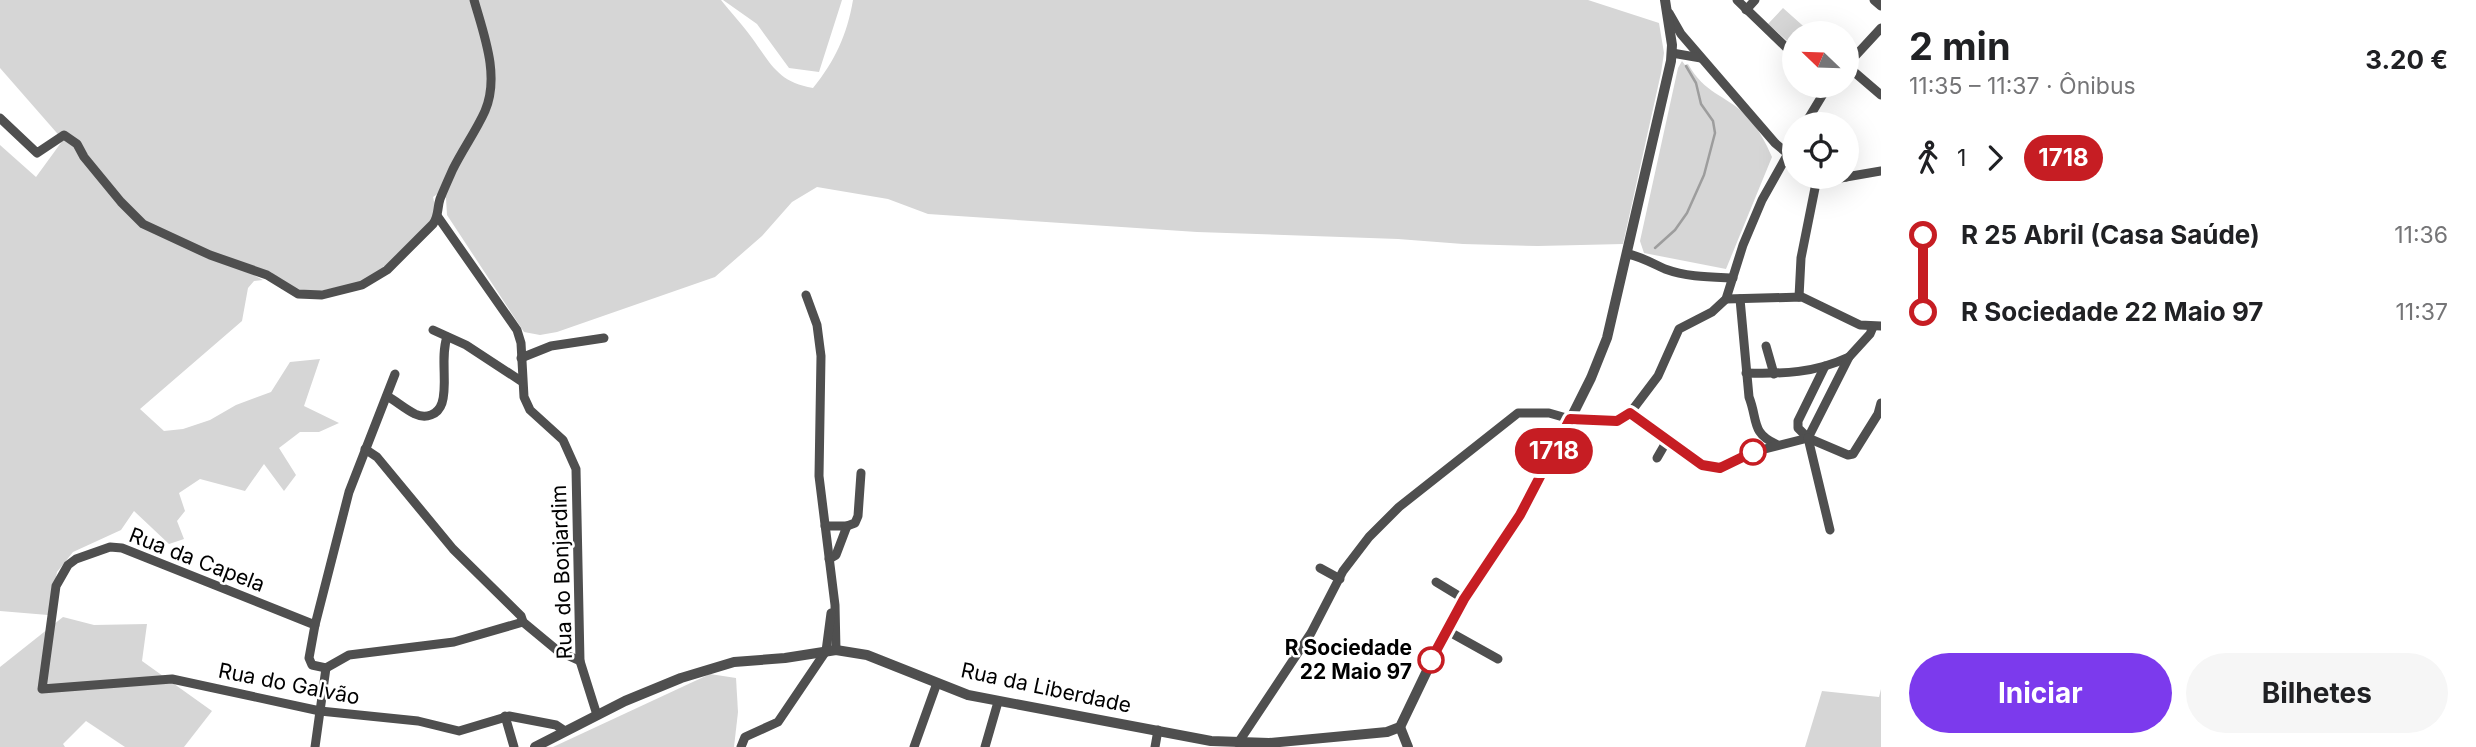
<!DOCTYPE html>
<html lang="pt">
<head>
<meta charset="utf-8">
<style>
	body { margin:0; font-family:Inter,sans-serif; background:#f6f6f6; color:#202124; height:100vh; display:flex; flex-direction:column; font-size:26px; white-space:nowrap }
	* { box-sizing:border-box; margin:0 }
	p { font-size:23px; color:#757577 }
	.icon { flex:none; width:38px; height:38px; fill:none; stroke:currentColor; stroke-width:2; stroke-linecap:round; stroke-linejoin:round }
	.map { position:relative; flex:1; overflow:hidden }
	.drawer { display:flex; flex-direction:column; background:#fff; width:595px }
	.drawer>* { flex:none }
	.badge { padding:0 14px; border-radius:23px; font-size:24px; line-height:46px }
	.needle { width:46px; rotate:293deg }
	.controls { position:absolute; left:1782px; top:21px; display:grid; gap:14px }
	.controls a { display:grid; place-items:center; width:77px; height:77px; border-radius:50%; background:#fff; box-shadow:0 7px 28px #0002; font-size:35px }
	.map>.badge { position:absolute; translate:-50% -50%; box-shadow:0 0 0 4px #fff }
	.legs { display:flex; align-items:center; gap:10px; height:77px; padding:0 28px; font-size:23px }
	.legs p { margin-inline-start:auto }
	.headline { display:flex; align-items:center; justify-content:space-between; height:119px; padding:0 28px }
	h1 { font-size:38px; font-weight:700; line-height:52px }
	.button { display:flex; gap:14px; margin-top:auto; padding:14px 28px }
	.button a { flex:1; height:80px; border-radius:42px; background:#7c3aed; color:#fff; font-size:28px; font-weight:700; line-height:80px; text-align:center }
	.button a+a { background:#f6f6f6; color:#202124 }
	ul { padding:0 28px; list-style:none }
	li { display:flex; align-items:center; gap:24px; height:77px; font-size:26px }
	li i { display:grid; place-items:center; width:10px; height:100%; margin:0 9px; background:currentColor }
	li i::after { content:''; width:18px; height:18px; margin:-9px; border:5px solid; border-radius:50%; background:#fff }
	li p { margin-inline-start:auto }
	li:first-child i { background:linear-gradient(#0000 50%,currentColor 0) }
	li:last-child i { background:linear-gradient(currentColor 50%,#0000 0) }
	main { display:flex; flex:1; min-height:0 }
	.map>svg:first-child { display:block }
	.green { fill:#d6d6d6 }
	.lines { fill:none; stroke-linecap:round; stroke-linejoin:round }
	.stream { stroke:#9d9d9d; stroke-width:2.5 }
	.minor { stroke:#4f4f4f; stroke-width:9 }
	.tertiary { stroke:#4f4f4f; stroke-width:10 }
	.line-1-casing { stroke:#fff; stroke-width:16 }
	.line-1 { stroke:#c61d23; stroke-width:10 }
	.stop-1-dot { fill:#fff; stroke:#c61d23; stroke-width:3.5 }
	.labels { text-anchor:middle; stroke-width:5; stroke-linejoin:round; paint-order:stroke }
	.street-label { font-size:21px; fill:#000; stroke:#fff }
	.stop-label { font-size:21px; font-weight:bold; fill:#000; stroke:#fff; text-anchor:end }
</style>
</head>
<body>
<main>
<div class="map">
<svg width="1881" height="747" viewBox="0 0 1881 747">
	<rect width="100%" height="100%" fill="#fff"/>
	<g class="green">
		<path d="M0,0H721C731,13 743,25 752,38C771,64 778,82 813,88C835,61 847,35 853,0H1588L1659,23L1664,53L1661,73L1623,244L1538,246L1463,244L1398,239L1197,232L928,214L888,199L817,187L792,202L762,236L715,277L557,332L540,335L524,332L447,215L446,198L439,193L433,197L437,215L376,275L357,283L306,294L278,280L271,272L224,259L263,280L254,281L248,288L242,321L140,409L164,431L183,429L210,420L236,405L271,392L290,362L320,359L304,406L339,423L319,432H300L279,448L296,475L284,491L264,464L245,491L200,479L179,493L185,511L177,521L184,539L169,544L134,511L121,530L73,552L57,572L48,615L0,611V145L36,177L63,140L0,68Z"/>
		<path d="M723,0H842L819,72L789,68L757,24Z"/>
		<path d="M1783,8L1811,33H1794V47L1768,24Z"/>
		<path d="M1682,61L1685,65L1688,64C1705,94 1724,94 1746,115C1757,126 1766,143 1772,157L1726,269L1644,253L1640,241L1678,68Z"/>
		<path d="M63,617L94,625L147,624L142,661L212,711L184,747H125L86,721L63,744L65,747H0V667Z"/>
		<path d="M710,674L736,678L738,712L734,747H553Z"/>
		<path d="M1881,689V747H1805L1822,691L1879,697Z"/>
	</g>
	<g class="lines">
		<path class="stream" d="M1655,248L1675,230L1687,213L1704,175L1715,133L1713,121L1701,104L1696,83L1686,66"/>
		<g class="minor">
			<path d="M1737,0L1794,55"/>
			<path d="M1874,0L1881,6"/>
			<path d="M1746,10L1755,0"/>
			<path d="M1669,13L1681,34L1775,143L1794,159"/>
			<path d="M1672,53L1701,58"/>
			<path d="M1846,65L1881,95"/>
			<path d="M1846,66L1881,28"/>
			<path d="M0,118L37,153L64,135L77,144L84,157L121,202L143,224L210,255L267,275L298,294L322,295L362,285L387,270L433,224C439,216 437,208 440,199C444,189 449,178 453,169C463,149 476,131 485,111C500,76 484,35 474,0"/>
			<path d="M1805,124L1828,86"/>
			<path d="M1816,177L1830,180L1846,177"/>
			<path d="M1846,177L1881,171"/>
			<path d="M438,217L517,330L521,343L524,397L530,410L563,440L576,469L580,661L597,715"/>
			<path d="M1628,254C1642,257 1652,263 1665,269C1687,277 1709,277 1733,278"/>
			<path d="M806,295L817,325L821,356L819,476L835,605L836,650"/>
			<path d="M1799,297L1801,258L1817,178"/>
			<path d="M1726,299L1802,297L1860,325L1881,326"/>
			<path d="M1740,299L1749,397C1758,420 1751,433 1776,444"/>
			<path d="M433,330L466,345L521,381"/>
			<path d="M1766,346L1774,374"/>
			<path d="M521,358L551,346L604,338"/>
			<path d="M1825,366L1798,421V428L1808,438L1848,455L1853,454L1878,414L1881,403"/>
			<path d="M1746,373C1783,374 1815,373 1849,357"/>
			<path d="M387,396C396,401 405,409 415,414C426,419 438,415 442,403C448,385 440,358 447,337"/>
			<path d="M1630,413L1702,465L1720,468L1753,452L1808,438"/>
			<path d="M1808,438L1849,357L1870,334L1873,327"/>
			<path d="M1808,438L1830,530"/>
			<path d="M365,449L377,457L453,549L521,616L523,622L558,651L580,661"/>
			<path d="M1657,458L1668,439"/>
			<path d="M825,526H847L836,555L829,559"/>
			<path d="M847,526L855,523L858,516L861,473"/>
			<path d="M1320,568L1340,579"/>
			<path d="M1436,582L1464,599"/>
			<path d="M315,625L122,548L110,547L76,559L68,565L56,586L42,689L172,679L320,711L418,721L459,731L509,716L556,725L565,731"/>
			<path d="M1446,630L1498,659"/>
			<path d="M326,668L349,655L454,642L523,622"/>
			<path d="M505,716L514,747"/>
			<path d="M1238,743L1311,633L1343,571L1369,537L1399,507L1518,413H1549L1570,419L1617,421L1627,417L1658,376L1679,329L1712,312L1726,299L1743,245L1762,200L1794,143"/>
			<path d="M315,747L326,668L312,665L309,658L315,625L349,492L395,374"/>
			<path d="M741,747L745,737L778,722L826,651L831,613"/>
			<path d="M914,747L937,683"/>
			<path d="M985,747L998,702"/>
			<path d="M1155,747L1158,730"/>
		</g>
		<g class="tertiary">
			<path d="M1400,727L1408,747"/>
			<path d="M535,747L625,701L681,678L734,662L785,658L836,650L867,655L968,695L1211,741L1269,743L1387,732L1400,727L1449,625L1520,515L1549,462L1591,378L1607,338L1671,61L1672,45L1665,0"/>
		</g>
	</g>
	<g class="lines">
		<defs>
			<path id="line-1" d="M1431,660L1464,599L1520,515L1570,419L1617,421L1630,413L1702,465L1720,468L1753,452"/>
		</defs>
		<use href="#line-1" class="line-1-casing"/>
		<use href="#line-1" class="line-1"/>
	</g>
	<g class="stop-1-dot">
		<circle cx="1753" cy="452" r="12"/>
		<circle cx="1431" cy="660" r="12"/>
	</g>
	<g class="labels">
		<g class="street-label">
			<text transform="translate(197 560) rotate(21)" y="7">Rua da Capela</text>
			<text transform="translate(562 572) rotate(-92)" y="7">Rua do Bonjardim</text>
			<text transform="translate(289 684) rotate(11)" y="7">Rua do Galvão</text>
			<text transform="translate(1046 688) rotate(12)" y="7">Rua da Liberdade</text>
		</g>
		<g class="stop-label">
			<text x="1412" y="655">R Sociedade<tspan x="1412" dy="24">22 Maio 97</tspan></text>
		</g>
	</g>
</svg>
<div class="controls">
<a><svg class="needle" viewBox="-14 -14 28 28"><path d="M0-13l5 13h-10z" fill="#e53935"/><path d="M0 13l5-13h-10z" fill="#757577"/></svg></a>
<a><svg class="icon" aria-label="locate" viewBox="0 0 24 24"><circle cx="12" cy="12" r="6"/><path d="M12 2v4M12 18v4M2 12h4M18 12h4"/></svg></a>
</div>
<b class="badge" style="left:1554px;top:451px;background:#c61d23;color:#fff">1718</b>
</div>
<section class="drawer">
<div class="headline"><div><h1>2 min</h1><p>11:35 – 11:37 · Ônibus</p></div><b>3.20 €</b></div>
<div class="legs"><svg class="icon" aria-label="walk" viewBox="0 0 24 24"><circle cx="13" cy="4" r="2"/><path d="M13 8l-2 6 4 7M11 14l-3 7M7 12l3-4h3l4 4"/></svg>1<svg class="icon" aria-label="forward" viewBox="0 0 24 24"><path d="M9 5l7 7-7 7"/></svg><b class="badge" style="background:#c61d23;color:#fff">1718</b></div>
<ul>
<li><i style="color:#c61d23"></i><b>R 25 Abril (Casa Saúde)</b><p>11:36</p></li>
<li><i style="color:#c61d23"></i><b>R Sociedade 22 Maio 97</b><p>11:37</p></li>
</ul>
<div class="button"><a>Iniciar</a><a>Bilhetes</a></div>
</section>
</main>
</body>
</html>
